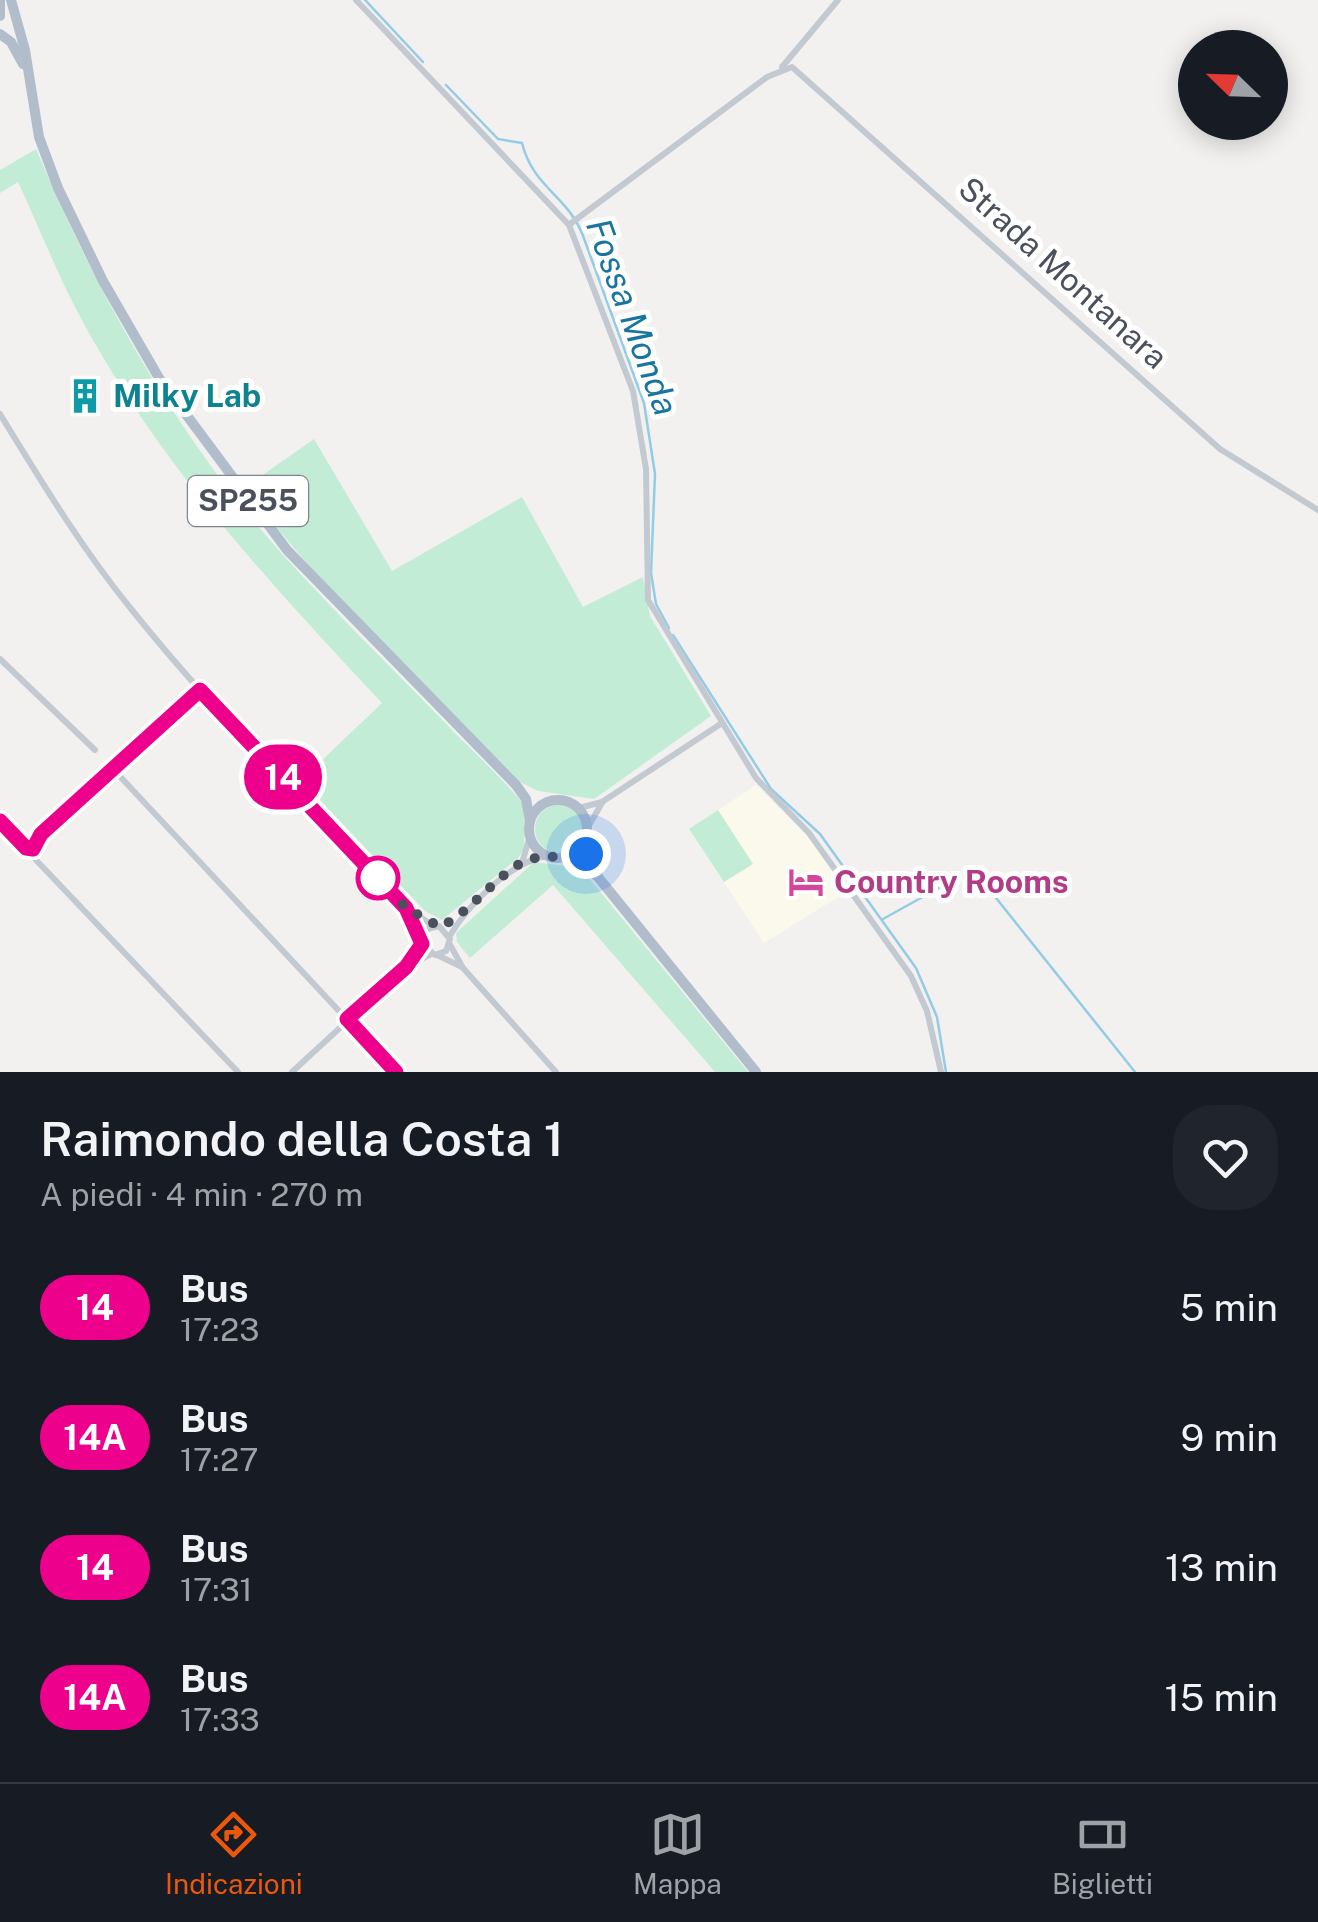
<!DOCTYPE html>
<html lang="it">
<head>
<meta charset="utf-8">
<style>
	body { margin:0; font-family:"Public Sans",sans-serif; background:#20242c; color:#f1f3f6; height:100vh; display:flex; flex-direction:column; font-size:38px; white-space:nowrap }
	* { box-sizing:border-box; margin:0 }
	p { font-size:32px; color:#9ea1a6 }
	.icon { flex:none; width:55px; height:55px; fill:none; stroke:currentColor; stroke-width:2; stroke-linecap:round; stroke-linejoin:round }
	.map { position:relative; height:1072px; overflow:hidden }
	.details { display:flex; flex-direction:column; background:#171b24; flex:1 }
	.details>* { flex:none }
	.badge { padding:0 20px; border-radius:32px; font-size:35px; line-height:65px }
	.needle { width:65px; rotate:293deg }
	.buttons { position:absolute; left:1178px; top:30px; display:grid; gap:20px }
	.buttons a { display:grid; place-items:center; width:110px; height:110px; border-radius:50%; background:#171b24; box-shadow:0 5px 25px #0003; font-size:50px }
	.you { position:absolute; width:50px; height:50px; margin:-25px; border:8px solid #fff; border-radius:50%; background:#1a73e8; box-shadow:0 0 0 15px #1a73e833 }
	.map>.badge { position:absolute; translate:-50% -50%; box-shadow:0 0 0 5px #fff }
	.round { display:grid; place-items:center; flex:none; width:105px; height:105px; border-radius:40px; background:#20242c }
	.headline { display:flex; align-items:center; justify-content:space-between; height:170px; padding:0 40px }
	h1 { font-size:48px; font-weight:600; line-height:75px }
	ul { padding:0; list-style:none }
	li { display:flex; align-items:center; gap:30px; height:130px; padding:0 40px }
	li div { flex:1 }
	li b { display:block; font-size:38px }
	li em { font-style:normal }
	li .badge { min-width:110px; font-weight:700; text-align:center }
	.tabs { display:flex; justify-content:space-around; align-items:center; height:140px; border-top:2px solid #363941; background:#171b24; font-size:28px; color:#9ea1a6 }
	.tabs a { display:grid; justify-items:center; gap:5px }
	.tabs .selected { color:#ea580c }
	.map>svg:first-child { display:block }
	.commercial { fill:#fbf8ec }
	.green { fill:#c3ecd7 }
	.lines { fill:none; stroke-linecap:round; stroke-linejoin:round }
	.stream { stroke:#94cbe5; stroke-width:2.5 }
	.street { stroke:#c2c9d1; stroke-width:6 }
	.primary { stroke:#b2bdcc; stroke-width:10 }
	.line-casing { stroke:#fff; stroke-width:22 }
	.line { stroke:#ec008c; stroke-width:15 }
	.walk { stroke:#4a515c; stroke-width:10; stroke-dasharray:0 18 }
	.stop-dot { fill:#fff; stroke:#ec008c; stroke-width:5 }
	.labels { text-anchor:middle; stroke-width:10; stroke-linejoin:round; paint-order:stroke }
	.shield { fill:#fff; stroke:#80858d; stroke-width:2.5 }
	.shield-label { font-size:30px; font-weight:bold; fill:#4a515c }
	.street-label { font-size:32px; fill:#4a515c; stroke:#fff }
	.culture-label { font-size:32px; font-weight:bold; fill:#0d838f; stroke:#fff; text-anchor:start }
	.hotel-label { font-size:32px; font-weight:bold; fill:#b23c85; stroke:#fff; text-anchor:start }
	.water-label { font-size:35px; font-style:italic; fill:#1975a0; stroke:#fff }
</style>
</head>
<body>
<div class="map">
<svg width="1318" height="1072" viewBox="0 0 1318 1072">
	<rect width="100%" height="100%" fill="#f2f1f0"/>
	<path class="commercial" d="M756,785L810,839L848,891L764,943L689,829Z"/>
	<g class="green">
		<path d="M36,149C97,294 177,437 283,555C339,617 399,675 457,735C480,758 505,781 525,806L524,849L518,858L442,920L425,911L301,780L382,703C268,582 152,456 75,307C54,266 37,223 18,182L0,193V170Z"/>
		<path d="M314,439L392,571L522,497L583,607L643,577L650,616L711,716L594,799L538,791L518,781L308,565L244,488Z"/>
		<circle cx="559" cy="829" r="24"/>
		<path d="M718,810L753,864L724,882L689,829Z"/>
		<path d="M534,862L566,866L589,878L748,1072H715L553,885L470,958L457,942L456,933Z"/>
	</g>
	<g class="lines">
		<g class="stream">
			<path d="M365,0L423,62"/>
			<path d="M446,85L498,139L522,143C533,187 566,195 582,233L644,403L655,474L651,573L656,604L669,628"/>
			<path d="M673,635L771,789L820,834L916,968L937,1017L946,1072"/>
			<path d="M883,919L973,869L1135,1072"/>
		</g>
		<g class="street">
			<path d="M356,0L569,225L633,391L646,469L648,600L756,778L809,833L911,976L927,1011L941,1072"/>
			<path d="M782,67L838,0"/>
			<path d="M570,224L767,77L792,67L1220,449L1318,510"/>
			<path d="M0,414C41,481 82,549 132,610C216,715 313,810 406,907L433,926"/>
			<path d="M0,659L95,750"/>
			<path d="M200,689L41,834L33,848L36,860L238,1072"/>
			<path d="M114,770L396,1072"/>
			<path d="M579,808L602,802L722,723"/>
			<path d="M588,827L602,803"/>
			<path d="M522,863L530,836"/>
			<path d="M449,937C468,905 509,863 546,856"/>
			<path d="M449,943L463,968L556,1072"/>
			<path d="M422,944L435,955L446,951L450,939L439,926L427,929L422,937"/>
			<path d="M437,955L462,967"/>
			<path d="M409,963L422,937L409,913"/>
			<path d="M292,1072L406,967L431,954"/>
		</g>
		<g class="primary">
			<path d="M11,0L25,50L39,137L58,188L103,281L159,378L287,550L516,785L526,799L530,821"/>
			<path d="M0,16V0"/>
			<path d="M0,34L11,42L23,64"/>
			<circle cx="558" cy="829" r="29"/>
			<path d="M585,842L598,877L756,1072"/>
			<path d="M565,858L595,875"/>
		</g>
	</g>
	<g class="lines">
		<defs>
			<path id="line" d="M0,821L26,848L33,849L41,834L200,690L406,908L422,944L406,967L347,1019L396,1072"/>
		</defs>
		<use href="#line" class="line-casing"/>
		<use href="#line" class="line"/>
		<path class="walk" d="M378,878L406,908L440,927C471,912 502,869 528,860C550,852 569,865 585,842L586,854"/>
	</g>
	<defs>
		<symbol id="building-bare" viewBox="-9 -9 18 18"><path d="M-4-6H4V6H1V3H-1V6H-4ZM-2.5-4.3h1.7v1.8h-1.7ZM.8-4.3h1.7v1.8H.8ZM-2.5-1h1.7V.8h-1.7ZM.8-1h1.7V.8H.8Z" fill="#0f9aa8" stroke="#fff" stroke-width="2.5" paint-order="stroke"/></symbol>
		<symbol id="hotel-bare" viewBox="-9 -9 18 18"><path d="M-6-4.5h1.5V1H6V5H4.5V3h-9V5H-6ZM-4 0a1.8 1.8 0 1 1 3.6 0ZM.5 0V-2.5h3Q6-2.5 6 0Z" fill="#d1479c" stroke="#fff" stroke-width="2.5" paint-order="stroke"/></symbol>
	</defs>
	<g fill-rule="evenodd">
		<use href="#building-bare" x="60" y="371" width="50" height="50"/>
		<use href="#hotel-bare" x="781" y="857" width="50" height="50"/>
	</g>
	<circle class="stop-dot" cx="378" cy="878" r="20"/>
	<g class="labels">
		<rect class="shield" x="188" y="476" width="120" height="50" rx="8"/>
		<g class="shield-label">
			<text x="248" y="511">SP255</text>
		</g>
		<g class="street-label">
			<text transform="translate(1063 273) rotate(42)" y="11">Strada Montanara</text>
		</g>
		<g class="culture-label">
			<text x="113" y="407">Milky Lab</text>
		</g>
		<g class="hotel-label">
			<text x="834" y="893">Country Rooms</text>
		</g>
		<g class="water-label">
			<text transform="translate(632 317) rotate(70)" y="12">Fossa Monda</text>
		</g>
	</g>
</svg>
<div class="buttons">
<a><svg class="needle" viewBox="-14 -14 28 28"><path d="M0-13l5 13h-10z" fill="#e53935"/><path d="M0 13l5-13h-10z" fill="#9ea1a6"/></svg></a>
</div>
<div class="you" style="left:586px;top:854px"></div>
<b class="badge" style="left:283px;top:777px;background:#ec008c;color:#fff">14</b>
</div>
<section class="details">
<div class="headline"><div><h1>Raimondo della Costa 1</h1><p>A piedi · 4 min · 270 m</p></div><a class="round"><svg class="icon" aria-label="heart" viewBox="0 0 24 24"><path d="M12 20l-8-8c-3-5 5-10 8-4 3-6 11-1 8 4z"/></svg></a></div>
<ul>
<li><span class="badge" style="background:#ec008c;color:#fff">14</span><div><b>Bus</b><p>17:23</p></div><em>5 min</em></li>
<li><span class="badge" style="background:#ec008c;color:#fff">14A</span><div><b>Bus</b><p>17:27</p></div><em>9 min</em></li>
<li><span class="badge" style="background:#ec008c;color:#fff">14</span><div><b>Bus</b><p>17:31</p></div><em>13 min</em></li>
<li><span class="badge" style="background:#ec008c;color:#fff">14A</span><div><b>Bus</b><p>17:33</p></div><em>15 min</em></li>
</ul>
</section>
<nav class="tabs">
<a class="selected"><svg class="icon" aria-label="directions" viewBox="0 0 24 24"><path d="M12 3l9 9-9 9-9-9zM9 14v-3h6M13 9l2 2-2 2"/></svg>Indicazioni</a>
<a><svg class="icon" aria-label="map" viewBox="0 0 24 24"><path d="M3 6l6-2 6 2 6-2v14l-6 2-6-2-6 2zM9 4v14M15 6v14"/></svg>Mappa</a>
<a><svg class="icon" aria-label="tickets" viewBox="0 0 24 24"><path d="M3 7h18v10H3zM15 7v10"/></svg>Biglietti</a>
</nav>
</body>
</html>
